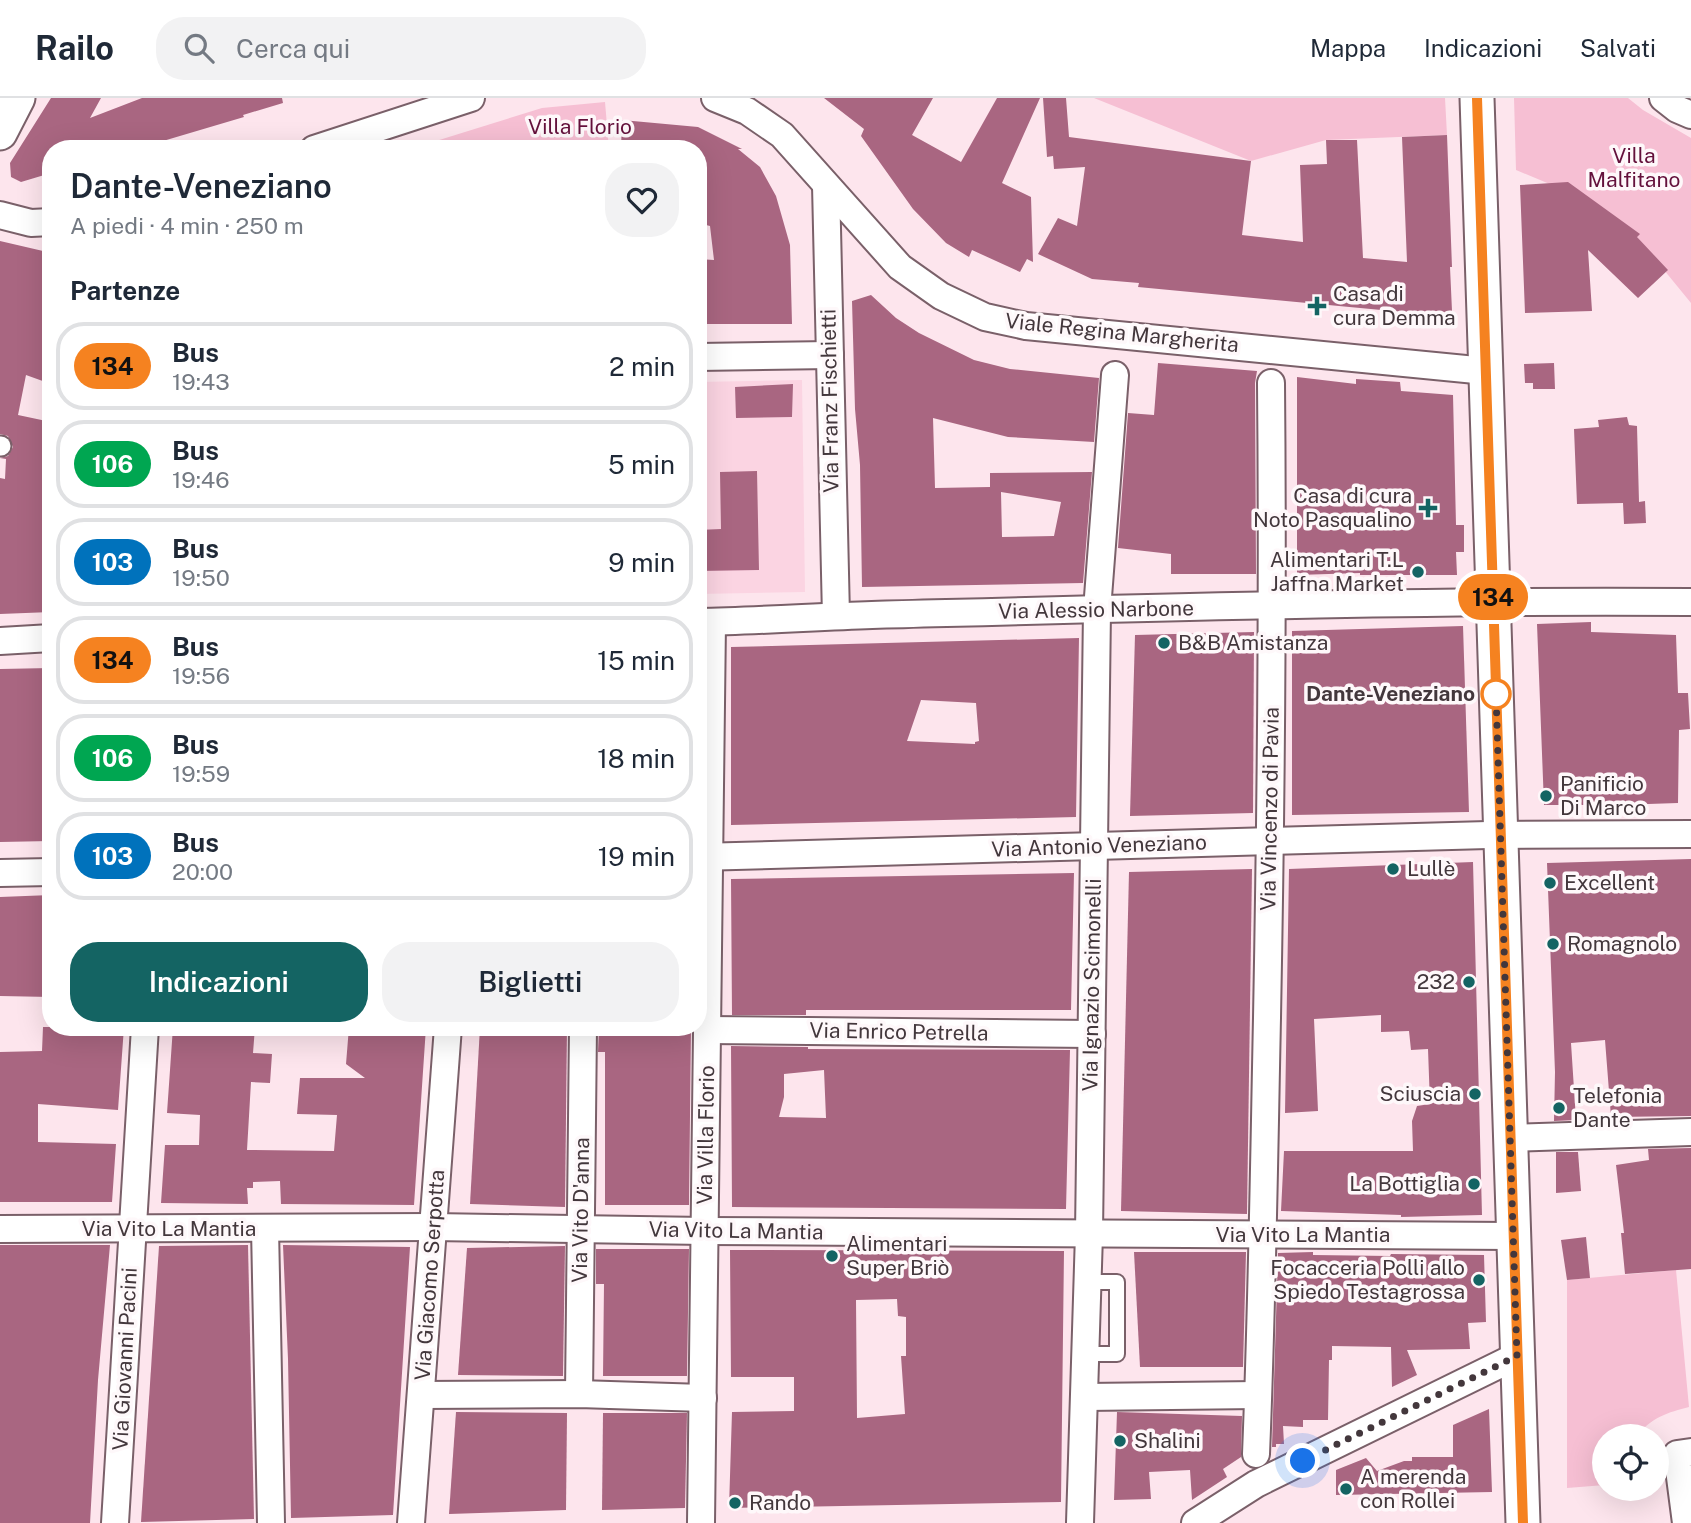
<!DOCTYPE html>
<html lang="it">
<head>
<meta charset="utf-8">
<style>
	body { margin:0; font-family:"Public Sans",sans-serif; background:#f2f2f3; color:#1f2937; height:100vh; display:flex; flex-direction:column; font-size:26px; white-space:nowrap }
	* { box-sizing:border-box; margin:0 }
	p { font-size:23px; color:#747a83 }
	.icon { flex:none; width:38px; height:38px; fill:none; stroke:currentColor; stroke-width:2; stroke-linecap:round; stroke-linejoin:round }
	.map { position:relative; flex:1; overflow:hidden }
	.sheet { position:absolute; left:42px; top:42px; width:665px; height:896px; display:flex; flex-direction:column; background:#fff; border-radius:28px; box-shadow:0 7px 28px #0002 }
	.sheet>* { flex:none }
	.badge { padding:0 14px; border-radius:23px; font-size:24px; line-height:46px }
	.controls { position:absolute; left:1592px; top:1326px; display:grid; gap:14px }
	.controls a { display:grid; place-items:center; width:77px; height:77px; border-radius:50%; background:#fff; box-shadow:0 7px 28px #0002; font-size:35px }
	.you { position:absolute; width:35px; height:35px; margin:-18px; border:5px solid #fff; border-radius:50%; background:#1a73e8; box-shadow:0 0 0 10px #1a73e833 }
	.map>.badge { position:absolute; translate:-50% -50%; box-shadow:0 0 0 4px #fff }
	h2 { padding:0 28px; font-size:26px; line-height:63px }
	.round { display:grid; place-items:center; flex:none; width:74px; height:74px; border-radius:28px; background:#f2f2f3 }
	.overview { display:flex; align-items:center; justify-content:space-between; height:119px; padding:0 28px }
	h1 { font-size:33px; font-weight:600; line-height:52px }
	.action { display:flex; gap:14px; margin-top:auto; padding:14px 28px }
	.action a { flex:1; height:80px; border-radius:28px; background:#146463; color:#fff; font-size:28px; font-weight:600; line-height:80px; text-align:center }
	.action a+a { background:#f2f2f3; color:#1f2937 }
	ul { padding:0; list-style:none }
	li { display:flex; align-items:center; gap:21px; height:88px; margin:0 14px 10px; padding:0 14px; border:4px solid #e0e1e3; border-radius:28px }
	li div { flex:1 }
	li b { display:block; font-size:26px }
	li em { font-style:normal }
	li .badge { min-width:77px; font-weight:700; text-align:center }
	header { display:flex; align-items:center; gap:42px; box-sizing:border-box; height:98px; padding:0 35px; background:#fff; border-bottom:2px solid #e0e1e3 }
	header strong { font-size:33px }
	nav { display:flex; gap:38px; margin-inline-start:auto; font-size:24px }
	.search { width:490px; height:63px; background:#f2f2f3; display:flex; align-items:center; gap:18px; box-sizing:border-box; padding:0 24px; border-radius:28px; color:#747a83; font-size:26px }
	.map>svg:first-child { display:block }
	.built { fill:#fbd4e2 }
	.green { fill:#f6bfd3 }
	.building { fill:#a96681; fill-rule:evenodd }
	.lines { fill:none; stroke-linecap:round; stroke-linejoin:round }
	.service-casing { stroke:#7a6069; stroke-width:18 }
	.pedestrian-casing { stroke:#7a6069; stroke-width:23 }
	.minor-casing { stroke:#7a6069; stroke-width:30 }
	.tertiary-casing { stroke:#7a6069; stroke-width:37 }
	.service { stroke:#fff; stroke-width:14 }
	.pedestrian { stroke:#fff; stroke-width:19 }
	.minor { stroke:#fff; stroke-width:26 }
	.tertiary { stroke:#fff; stroke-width:33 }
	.line-casing { stroke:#fff; stroke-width:16 }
	.line { stroke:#f58220; stroke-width:10 }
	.walk { stroke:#43373c; stroke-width:7; stroke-dasharray:0 12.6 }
	.poi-dot { fill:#146463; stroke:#fef8fa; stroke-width:2.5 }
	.stop-dot { fill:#fff; stroke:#f58220; stroke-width:3.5 }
	.labels { text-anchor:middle; stroke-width:7; stroke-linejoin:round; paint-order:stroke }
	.park-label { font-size:21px; fill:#64113c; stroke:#fef8fa }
	.poi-label { font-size:21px; fill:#43373c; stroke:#fef8fa; text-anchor:start }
	.street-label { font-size:21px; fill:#43373c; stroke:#fef8fa }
	.stop-label { font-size:21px; font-weight:bold; fill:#43373c; stroke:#fef8fa; text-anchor:end }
</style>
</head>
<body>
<header>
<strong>Railo</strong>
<div class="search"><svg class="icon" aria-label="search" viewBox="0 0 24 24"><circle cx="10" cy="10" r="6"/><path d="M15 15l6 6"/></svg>Cerca qui</div>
<nav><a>Mappa</a><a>Indicazioni</a><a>Salvati</a></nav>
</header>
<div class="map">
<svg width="1691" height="1425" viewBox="0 0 1691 1425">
	<rect width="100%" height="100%" fill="#fde5ed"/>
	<path class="built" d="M802,282L805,494L698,496V284Z"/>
	<g class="green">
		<path d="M1094,0H1445L1447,37L1326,42L1251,63Z"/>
		<path d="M1514,0H1628L1643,12L1691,40V205L1637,139L1583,100L1516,72Z"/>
		<path d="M605,4L609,51H437L436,43L542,10Z"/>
		<path d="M1676,1172L1689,1309C1669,1314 1649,1320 1637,1339H1605V1387L1567,1390V1182Z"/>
	</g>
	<g class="building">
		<path d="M51,0H101L90,20L142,0H282L283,5L243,17L244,19L136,51H51V75L21,84L11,79L10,65Z"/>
		<path d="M824,0H933L912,37L961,64L997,0H1040L1002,85L1031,99L1033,164L1027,161L1020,174L972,152L969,159L946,145L913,111L861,38L864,31Z"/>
		<path d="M1043,0H1066L1069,39L1251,63L1242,137L1303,144L1300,67L1327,66L1326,42H1357L1363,160L1407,164L1402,39L1447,37L1452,169H1450L1452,213L1445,218L1138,189L1139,185L1092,181L1038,156L1058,120L1077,128L1085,69L1054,71L1053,58L1047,59Z"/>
		<path d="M622,22L698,29L742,51H738L760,69L776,98L790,147L792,226H698V161L714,162L710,128L698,125V51H621Z"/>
		<path d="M1568,84L1640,136L1637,139L1668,172L1638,200L1588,152L1592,213L1525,215L1520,87Z"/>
		<path d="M0,143L43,153V165L51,164V286L26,277L18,317L51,324V514L0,516V380L5,381L6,361L0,360L8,358L13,349L8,338L0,336Z"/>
		<path d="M871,197L896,220L919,235L974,262L1010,271L1099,280L1094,344L1008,339L933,320L935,390L990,389V375L1092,374L1083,485L862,489L860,367L855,311L852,203ZM1001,394L1061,404L1054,438L1002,439Z"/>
		<path d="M1158,265L1257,273L1255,285L1256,476H1171V456L1118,450L1128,315L1154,317Z"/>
		<path d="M1554,265L1555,291H1533V285H1525L1524,266Z"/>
		<path d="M1297,279L1356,286V281L1400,284L1401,293L1453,297L1456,427H1464V454H1456L1457,477H1360V475L1297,477Z"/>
		<path d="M793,286L792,319L736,320L735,289Z"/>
		<path d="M1627,319L1629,327L1637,328L1639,404L1645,403L1646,425L1624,426L1623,405L1577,406L1574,331L1599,329L1598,322Z"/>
		<path d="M757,373L759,472L698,473V432L721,431L720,374Z"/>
		<path d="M1591,524V534L1676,537L1678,595H1688L1690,631L1679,632L1678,705L1618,707H1544L1537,526Z"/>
		<path d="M1463,528L1469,714L1292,717V533Z"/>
		<path d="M1254,534L1253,715L1130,718L1135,537Z"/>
		<path d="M1079,540L1076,719L731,727V549ZM921,602L976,605L979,643L975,644V646L907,643Z"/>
		<path d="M51,570V743L0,744V571Z"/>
		<path d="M1691,761V1018L1611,1019L1605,942L1571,945L1576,1022L1554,1023L1555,974L1547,765Z"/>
		<path d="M1473,764L1482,1117L1401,1119V1117L1281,1113L1284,1053H1413L1412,1023L1417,1008L1430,1006L1428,951L1411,952L1409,933L1381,934V917L1314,921L1318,1013L1285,1015L1289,771Z"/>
		<path d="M1252,771L1247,1116L1121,1113L1129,774Z"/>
		<path d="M1074,775L1071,912H806V917H732L731,781Z"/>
		<path d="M51,797V899L0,898V799Z"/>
		<path d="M43,929H124L118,1012L38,1006V1044L116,1046L112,1104H0V954L42,953Z"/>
		<path d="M173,929H255L253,955L272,956L270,985L251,984L247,1052L334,1053L337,1017L297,1016L300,980H365L346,966L349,929H426L414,1107L281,1106L280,1083L253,1084V1090H247L248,1106L161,1105L165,1047H199L200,1017L167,1015Z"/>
		<path d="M480,929H567L565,1109L470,1106Z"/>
		<path d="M599,929H691L689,1107H605V954H598Z"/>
		<path d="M731,948L808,949V951L1070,952L1066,1111L732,1109ZM824,972L826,1020L779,1019L784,999V976Z"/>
		<path d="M1691,1050V1171L1625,1176L1621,1135H1624L1616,1067L1649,1062L1648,1051Z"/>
		<path d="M1556,1054H1578L1581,1093L1556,1095Z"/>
		<path d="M1586,1139L1590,1180L1567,1182L1561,1142Z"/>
		<path d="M0,1147H110L98,1282L90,1425H0Z"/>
		<path d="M248,1147L254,1421L141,1424L159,1148Z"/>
		<path d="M283,1147L410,1149L393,1417L291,1420L288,1261Z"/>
		<path d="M565,1148L563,1278L458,1277L467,1150Z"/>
		<path d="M596,1151H689L687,1278H603L604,1186H596Z"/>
		<path d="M730,1152L1064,1153L1061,1404L729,1410L732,1314L794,1313V1279H731ZM897,1201L898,1218L906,1219V1258H901L905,1316L857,1320L856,1202Z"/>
		<path d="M1134,1154H1246L1243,1269H1140Z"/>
		<path d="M1313,1154V1157L1390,1158L1391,1156L1484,1157L1486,1224L1468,1225L1470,1251L1407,1252L1417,1277L1392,1289L1391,1249L1332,1248V1262H1329L1328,1322H1303V1329L1283,1328L1284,1346H1276V1349H1272L1278,1155Z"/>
		<path d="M1489,1311L1492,1394L1336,1397V1372L1366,1360L1377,1373L1404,1363H1412V1359H1453V1327Z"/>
		<path d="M456,1314L567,1315L566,1412L449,1416Z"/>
		<path d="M1117,1314L1242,1318L1241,1359L1223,1371L1227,1379L1192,1402L1190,1372L1149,1374L1151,1401L1114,1402Z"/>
		<path d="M603,1315H687L685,1410L602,1412Z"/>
	</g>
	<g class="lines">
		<defs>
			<path id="service" d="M1086,1256H1117V1184H1088"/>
			<path id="pedestrian" d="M0,348H1"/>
			<g id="minor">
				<path d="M715,0L747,13L782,37L900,169L941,198L985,219L1026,228L1486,273"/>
				<path d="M1663,0L1677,11L1691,17"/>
				<path d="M314,51L471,0"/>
				<path d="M826,87L836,518"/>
				<path d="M0,117L31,125L51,124"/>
				<path d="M698,259L830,257"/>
				<path d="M698,524C756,523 814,519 872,517C1145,510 1418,502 1691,504"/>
				<path d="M0,543L51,540"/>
				<path d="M698,759L1488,737L1691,736"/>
				<path d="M0,775L51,774"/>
				<path d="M707,932L1092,936"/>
				<path d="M1510,1040L1691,1034"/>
				<path d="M265,1130L271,1425"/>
				<path d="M0,1131L433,1129L705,1133L1513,1138"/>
				<path d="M579,1296L583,929"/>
				<path d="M421,1297L579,1296L703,1300"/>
				<path d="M1085,1299L1258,1297"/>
				<path d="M1256,1356C1262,1211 1264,1066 1267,920C1271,708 1273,497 1271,285"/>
				<path d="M115,1425L145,929"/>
				<path d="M411,1425L448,929"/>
				<path d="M701,1425L712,524"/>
				<path d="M1080,1425L1089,1136L1097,512L1115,277"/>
				<path d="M1195,1425L1256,1386L1517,1258"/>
				<path d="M1686,1425L1677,1356L1691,1354"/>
			</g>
			<g id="tertiary">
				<path d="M1477,0L1523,1425"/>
				<path d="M0,35L18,0"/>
			</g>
		</defs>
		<use href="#service" class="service-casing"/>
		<use href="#pedestrian" class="pedestrian-casing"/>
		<use href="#minor" class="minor-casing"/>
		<use href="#tertiary" class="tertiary-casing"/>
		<use href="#service" class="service"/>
		<use href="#pedestrian" class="pedestrian"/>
		<use href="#minor" class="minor"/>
		<use href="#tertiary" class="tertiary"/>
	</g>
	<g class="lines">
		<defs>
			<path id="line" d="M1477,0L1523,1425"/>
		</defs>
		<use href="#line" class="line-casing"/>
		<use href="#line" class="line"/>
		<path class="walk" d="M1303,1363L1517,1258L1496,596"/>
	</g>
	<g class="poi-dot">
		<path d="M1313.5 197.5h7v7h7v7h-7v7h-7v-7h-7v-7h7z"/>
		<path d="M1424.5 399.5h7v7h7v7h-7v7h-7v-7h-7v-7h7z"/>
		<circle cx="1418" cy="474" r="7"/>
		<circle cx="1164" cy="545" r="7"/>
		<circle cx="1546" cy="698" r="7"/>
		<circle cx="1393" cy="771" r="7"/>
		<circle cx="1550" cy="785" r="7"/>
		<circle cx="1553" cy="846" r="7"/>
		<circle cx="1469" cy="884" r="7"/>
		<circle cx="1475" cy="996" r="7"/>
		<circle cx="1559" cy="1010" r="7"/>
		<circle cx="1474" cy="1086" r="7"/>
		<circle cx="832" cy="1158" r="7"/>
		<circle cx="1479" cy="1182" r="7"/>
		<circle cx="1120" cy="1343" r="7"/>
		<circle cx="1346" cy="1391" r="7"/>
		<circle cx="735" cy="1405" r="7"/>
	</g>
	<circle class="stop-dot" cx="1496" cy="596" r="14"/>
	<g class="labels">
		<g class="park-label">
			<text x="580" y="36">Villa Florio</text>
			<text x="1634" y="65">Villa<tspan x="1634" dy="24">Malfitano</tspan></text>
		</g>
		<g class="poi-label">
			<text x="1333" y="203">Casa di<tspan x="1333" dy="24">cura Demma</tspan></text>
			<text x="1412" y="405" text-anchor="end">Casa di cura<tspan x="1412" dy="24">Noto Pasqualino</tspan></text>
			<text x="1404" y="469" text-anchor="end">Alimentari T.L<tspan x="1404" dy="24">Jaffna Market</tspan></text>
			<text x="1178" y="552">B&amp;B Amistanza</text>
			<text x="1560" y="693">Panificio<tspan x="1560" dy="24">Di Marco</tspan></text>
			<text x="1407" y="778">Lullè</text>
			<text x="1564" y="792">Excellent</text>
			<text x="1567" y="853">Romagnolo</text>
			<text x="1455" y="891" text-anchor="end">232</text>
			<text x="1461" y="1003" text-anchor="end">Sciuscia</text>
			<text x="1573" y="1005">Telefonia<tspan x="1573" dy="24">Dante</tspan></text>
			<text x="1460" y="1093" text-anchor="end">La Bottiglia</text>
			<text x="846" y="1153">Alimentari<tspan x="846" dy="24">Super Briò</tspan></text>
			<text x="1465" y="1177" text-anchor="end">Focacceria Polli allo<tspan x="1465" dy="24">Spiedo Testagrossa</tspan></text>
			<text x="1134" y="1350">Shalini</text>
			<text x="1360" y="1386">A merenda<tspan x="1360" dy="24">con Rollei</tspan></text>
			<text x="749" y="1412">Rando</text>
		</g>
		<g class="street-label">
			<text transform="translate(1122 235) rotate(6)" y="7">Viale Regina Margherita</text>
			<text transform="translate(830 303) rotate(-91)" y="7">Via Franz Fischietti</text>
			<text transform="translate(1096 512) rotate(-1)" y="7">Via Alessio Narbone</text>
			<text transform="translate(1270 711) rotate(-89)" y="7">Via Vincenzo di Pavia</text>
			<text transform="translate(1099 748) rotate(-2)" y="7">Via Antonio Veneziano</text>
			<text transform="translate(1092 887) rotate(-89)" y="7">Via Ignazio Scimonelli</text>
			<text transform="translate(899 934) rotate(1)" y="7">Via Enrico Petrella</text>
			<text transform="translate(706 1037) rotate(-89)" y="7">Via Villa Florio</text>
			<text transform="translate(581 1112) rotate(-89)" y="7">Via Vito D'anna</text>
			<text x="169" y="1138">Via Vito La Mantia</text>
			<text transform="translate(736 1133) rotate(1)" y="7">Via Vito La Mantia</text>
			<text x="1303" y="1144">Via Vito La Mantia</text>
			<text transform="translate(430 1177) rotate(-86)" y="7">Via Giacomo Serpotta</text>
			<text transform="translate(125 1261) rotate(-87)" y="7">Via Giovanni Pacini</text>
		</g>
		<g class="stop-label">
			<text x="1475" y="603">Dante-Veneziano</text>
		</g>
	</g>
</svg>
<div class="controls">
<a><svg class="icon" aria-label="locate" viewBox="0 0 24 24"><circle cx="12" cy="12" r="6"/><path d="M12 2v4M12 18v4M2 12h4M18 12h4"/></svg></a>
</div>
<div class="you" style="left:1303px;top:1363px"></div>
<b class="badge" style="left:1493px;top:499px;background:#f58220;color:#111">134</b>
<section class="sheet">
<div class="overview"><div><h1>Dante-Veneziano</h1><p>A piedi · 4 min · 250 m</p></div><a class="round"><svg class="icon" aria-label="heart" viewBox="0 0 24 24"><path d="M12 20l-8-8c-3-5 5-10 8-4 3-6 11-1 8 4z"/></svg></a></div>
<h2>Partenze</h2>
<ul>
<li><span class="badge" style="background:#f58220;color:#111">134</span><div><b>Bus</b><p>19:43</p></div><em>2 min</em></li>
<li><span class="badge" style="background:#00a651;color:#fff">106</span><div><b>Bus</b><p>19:46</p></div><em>5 min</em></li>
<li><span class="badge" style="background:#0072bc;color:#fff">103</span><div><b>Bus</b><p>19:50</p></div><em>9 min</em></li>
<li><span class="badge" style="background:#f58220;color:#111">134</span><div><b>Bus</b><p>19:56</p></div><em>15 min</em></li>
<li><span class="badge" style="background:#00a651;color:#fff">106</span><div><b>Bus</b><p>19:59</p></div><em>18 min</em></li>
<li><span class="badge" style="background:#0072bc;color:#fff">103</span><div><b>Bus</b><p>20:00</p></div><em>19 min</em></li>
</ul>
<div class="action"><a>Indicazioni</a><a>Biglietti</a></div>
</section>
</div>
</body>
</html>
